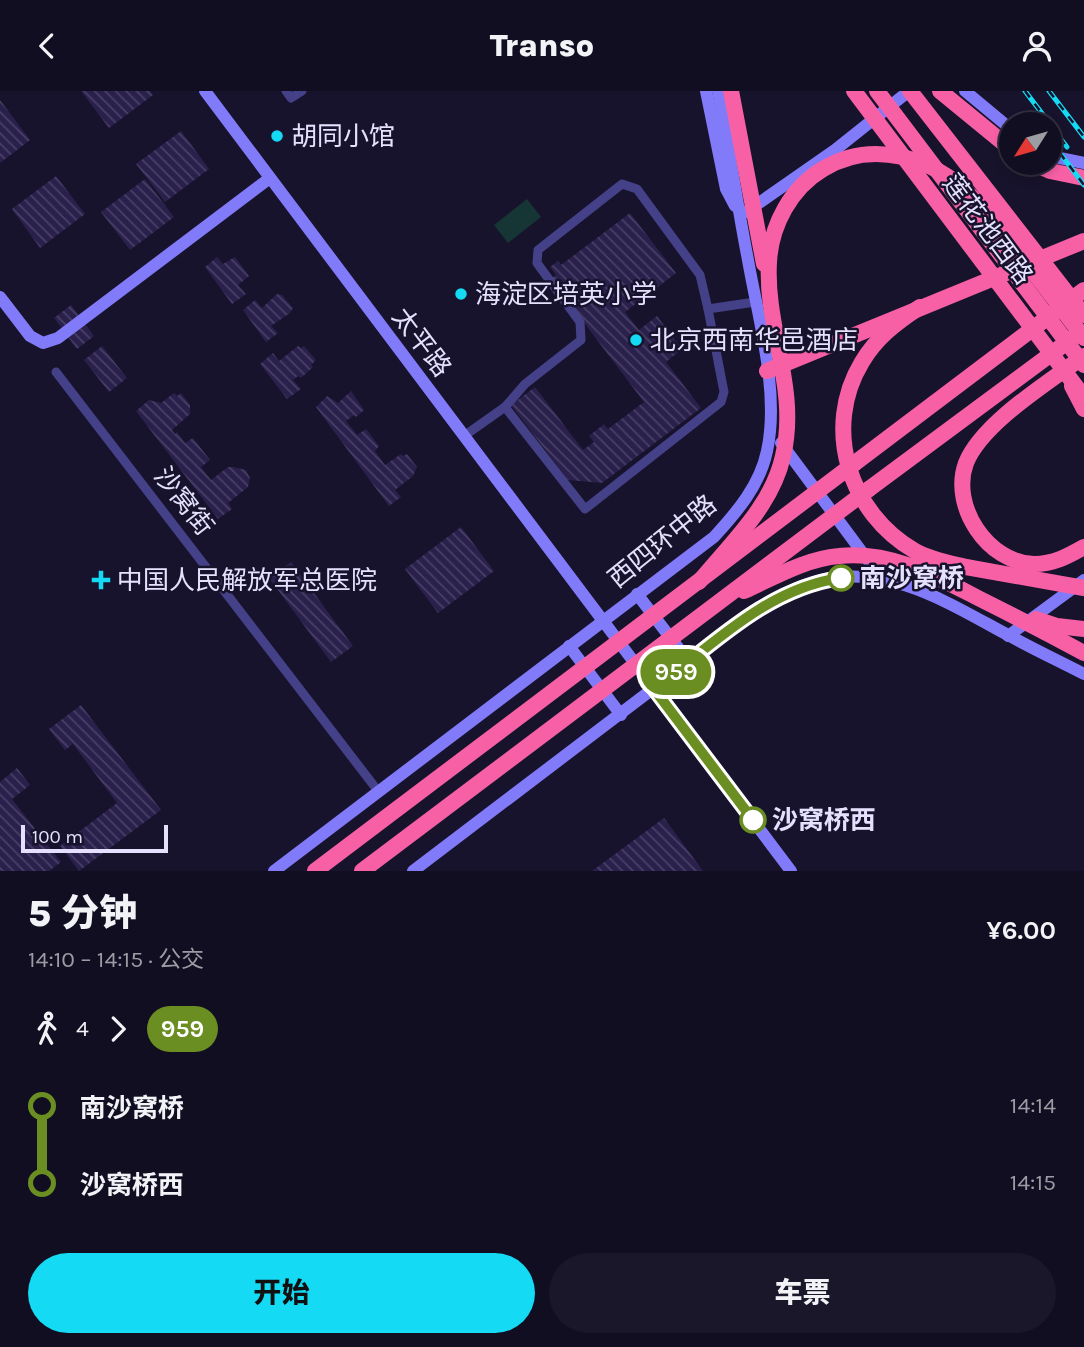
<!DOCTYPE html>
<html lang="zh">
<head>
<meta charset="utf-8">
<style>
	body { margin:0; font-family:Karla,"Noto Sans SC",sans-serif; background:#1b172a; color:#f1f3f6; height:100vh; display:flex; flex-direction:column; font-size:26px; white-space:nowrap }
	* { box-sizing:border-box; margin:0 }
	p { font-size:23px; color:#9c9ca5 }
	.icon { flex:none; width:38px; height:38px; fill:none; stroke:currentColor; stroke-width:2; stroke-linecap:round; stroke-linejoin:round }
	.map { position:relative; height:780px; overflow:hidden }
	.panel { display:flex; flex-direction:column; background:#120e21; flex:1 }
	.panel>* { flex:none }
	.badge { padding:0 14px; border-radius:23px; font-size:24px; line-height:46px }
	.needle { width:46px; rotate:233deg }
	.controls { position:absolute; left:999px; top:21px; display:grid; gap:14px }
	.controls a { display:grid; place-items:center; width:63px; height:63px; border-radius:50%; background:#120e21; box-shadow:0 4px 10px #0003,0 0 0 2px #312e3f; font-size:35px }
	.scale { position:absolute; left:21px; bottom:18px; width:147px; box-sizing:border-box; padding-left:7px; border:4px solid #e4e0fe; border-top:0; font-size:19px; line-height:24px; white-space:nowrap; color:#e4e0fe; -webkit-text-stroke:5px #18132c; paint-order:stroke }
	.map>.badge { position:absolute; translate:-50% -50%; box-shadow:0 0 0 4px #fff }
	.legs { display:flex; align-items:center; gap:10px; height:77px; padding:0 28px; font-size:23px }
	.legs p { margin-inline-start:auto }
	.headline { display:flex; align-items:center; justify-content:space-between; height:119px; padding:0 28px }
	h1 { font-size:38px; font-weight:800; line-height:52px }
	.primary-button { display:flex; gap:14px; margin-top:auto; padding:14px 28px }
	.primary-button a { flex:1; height:80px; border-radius:42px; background:#15daf4; color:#111; font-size:28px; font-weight:800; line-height:80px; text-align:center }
	.primary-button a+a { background:#1b172a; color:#f1f3f6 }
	ul { padding:0 28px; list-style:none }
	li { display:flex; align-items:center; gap:24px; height:77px; font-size:26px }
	li i { display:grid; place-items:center; width:10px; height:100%; margin:0 9px; background:currentColor }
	li i::after { content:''; width:18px; height:18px; margin:-9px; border:5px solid; border-radius:50%; background:#120e21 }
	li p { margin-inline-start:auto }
	li:first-child i { background:linear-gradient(#0000 50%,currentColor 0) }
	li:last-child i { background:linear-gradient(currentColor 50%,#0000 0) }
	header { display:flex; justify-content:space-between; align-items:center; height:91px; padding:0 28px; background:#120e21; font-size:32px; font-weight:800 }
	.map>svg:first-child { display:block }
	.green { fill:#163635 }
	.building { fill:url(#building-back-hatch) }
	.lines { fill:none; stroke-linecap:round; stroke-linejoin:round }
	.street { stroke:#454189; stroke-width:9 }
	.secondary { stroke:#817bf9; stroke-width:12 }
	.highway { stroke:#f860a6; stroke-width:16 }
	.rail-casing { stroke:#15daf4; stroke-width:5 }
	.rail { stroke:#18132c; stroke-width:2.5; stroke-dasharray:8; stroke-linecap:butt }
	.highway-bridge { stroke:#f860a6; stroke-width:16 }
	.line-1-casing { stroke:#fff; stroke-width:16 }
	.line-1 { stroke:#6b8e23; stroke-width:10 }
	.poi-dot { fill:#15daf4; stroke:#18132c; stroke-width:2.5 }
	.stop-1-dot { fill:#fff; stroke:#6b8e23; stroke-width:3.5 }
	.labels { text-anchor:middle; stroke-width:5; stroke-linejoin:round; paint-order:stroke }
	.poi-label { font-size:26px; fill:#e4e0fe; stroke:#18132c; text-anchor:start }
	.street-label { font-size:26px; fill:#e4e0fe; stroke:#18132c }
	.stop-label { font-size:26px; font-weight:bold; fill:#e4e0fe; stroke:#18132c; text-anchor:start }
</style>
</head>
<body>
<header><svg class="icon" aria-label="back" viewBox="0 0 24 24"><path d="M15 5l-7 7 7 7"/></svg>Transo<svg class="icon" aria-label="person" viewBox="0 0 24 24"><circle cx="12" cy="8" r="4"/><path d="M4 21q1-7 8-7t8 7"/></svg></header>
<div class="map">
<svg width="1084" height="780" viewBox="0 0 1084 780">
	<defs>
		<pattern id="building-back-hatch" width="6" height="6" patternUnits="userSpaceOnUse" patternTransform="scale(1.75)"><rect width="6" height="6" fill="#2a204c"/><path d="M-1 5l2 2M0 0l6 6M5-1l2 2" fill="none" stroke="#494067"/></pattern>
	</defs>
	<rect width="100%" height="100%" fill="#18132c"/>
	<path class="green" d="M527,108L541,126L508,152L494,134Z"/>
	<g class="building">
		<path d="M81,0H150L153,4L109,37Z"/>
		<path d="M0,9L30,49L0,72Z"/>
		<path d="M181,40L209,78L165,111L136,73Z"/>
		<path d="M56,85L85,123L40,157L12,118Z"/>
		<path d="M145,88L174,126L130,159L101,121Z"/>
		<path d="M630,122L676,182L625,221L639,239L657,225L682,258L666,271L701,317L602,392L568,389L511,314L535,296L583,359L594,351L589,345L604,333L608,338L644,311L551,188L556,184L550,176L558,170L561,174Z"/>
		<path d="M217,166L223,173L235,166L249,185L238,194L246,203L232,213L205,176Z"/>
		<path d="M277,203L282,204L293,217L290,222L271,235L278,242L266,251L243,219L255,209L262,217Z"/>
		<path d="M71,214L94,245L77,258L54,227Z"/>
		<path d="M102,255L127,287L109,301L84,269Z"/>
		<path d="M298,255L301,257L304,255L316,269L311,274L313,276L301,287L298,285L293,289L301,298L287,308L260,273L273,262L279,270Z"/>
		<path d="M351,300L364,319L356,326L354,324L346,330L357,344L366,338L379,355L375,360L385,374L401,363L403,365L407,363L417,376L413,385L395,399L401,406L389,415L316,316L327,305L338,312Z"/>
		<path d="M174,302L177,305L181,302L190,314V323L172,339L175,343L177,341L185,352L193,347L210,369L201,376L211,389L228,376H233L246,379L250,387L248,396L228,412L232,418L218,428L136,320L149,309L161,312Z"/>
		<path d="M461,436L494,480L438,522L405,478Z"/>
		<path d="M291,471L353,555L331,571L269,487Z"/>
		<path d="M81,614L161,719L79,780L60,755L117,712L73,653L65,659L49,638Z"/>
		<path d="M17,677L30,694L12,708L61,771L49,780H0V691Z"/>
		<path d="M664,727L703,780H592Z"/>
	</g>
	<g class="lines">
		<g class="street">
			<path d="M286,0L291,7L302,0"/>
			<path d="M56,281L378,700"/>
			<path d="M505,316L525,293L581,249L580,231L537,172L538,159L622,93L637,98L700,184L708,218"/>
			<path d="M464,345L505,316L585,418L721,311L724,301L708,218L755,211"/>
		</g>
		<g class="secondary">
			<path d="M205,0L791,780"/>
			<path d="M706,0L726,98L735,115"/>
			<path d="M965,0L1012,39"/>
			<path d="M1050,65L1084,72"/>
			<path d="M746,121L835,59L909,0"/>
			<path d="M0,206L30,245L43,252L58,247L270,87"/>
			<path d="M781,352L882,488"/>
			<path d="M637,503L689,571"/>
			<path d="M1008,545L1084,489"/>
			<path d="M569,555L621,624"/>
			<path d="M274,780L714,446C737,421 760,394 767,360C780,301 758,227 748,169C737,113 729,56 718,0"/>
			<path d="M413,780L733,537C759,519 786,498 817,490C888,472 948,512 1008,544C1033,558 1059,570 1084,583"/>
		</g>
		<g class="highway">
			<path d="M940,0L1012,59"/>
			<path d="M1032,72L1050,80L1084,87"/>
			<path d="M920,216C897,231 876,247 862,271C822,337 849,422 915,460C931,469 949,472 966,476"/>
			<path d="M1084,265C1049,291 982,332 966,372C950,415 988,472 1034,473C1054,473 1068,465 1084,456"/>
			<path d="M767,280L1084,150"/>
			<path d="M1072,295L1084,318"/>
			<path d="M855,372L1084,199"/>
			<path d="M869,398L1078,243"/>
		</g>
		<defs>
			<g id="rail">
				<path d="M1025,0L1050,33"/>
				<path d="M1049,0L1084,46"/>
				<path d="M1050,34L1067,56"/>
				<path d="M1050,49L1084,94"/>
			</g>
		</defs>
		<use href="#rail" class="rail-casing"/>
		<use href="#rail" class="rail"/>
		<g class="highway-bridge">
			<path d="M731,0L764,173"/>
			<path d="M854,0L1084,306"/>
			<path d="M877,0L1084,274"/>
			<path d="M910,0L1084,224"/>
			<path d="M966,476L1084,497"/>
			<path d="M699,491C731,452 772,415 783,365C799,297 765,238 769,171C771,134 791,97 823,78C872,48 933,66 972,106C992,126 1009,149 1026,171C1045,196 1065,222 1084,247"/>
			<path d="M744,500C775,486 805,468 839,465C892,459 939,487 984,510C1018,527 1051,544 1084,562"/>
			<path d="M1036,528L1057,535L1084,538"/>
			<path d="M315,780L855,372"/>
			<path d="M362,780L869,398"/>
		</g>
	</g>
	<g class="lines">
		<defs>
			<path id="line-1" d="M753,729L654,598C711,555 767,497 841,487"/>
		</defs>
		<use href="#line-1" class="line-1-casing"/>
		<use href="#line-1" class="line-1"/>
	</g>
	<g class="poi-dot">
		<circle cx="277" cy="45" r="7"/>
		<circle cx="461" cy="203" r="7"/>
		<circle cx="636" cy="249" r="7"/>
		<path d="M97.5 478.5h7v7h7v7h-7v7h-7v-7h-7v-7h7z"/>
	</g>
	<g class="stop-1-dot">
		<circle cx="841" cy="487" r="12"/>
		<circle cx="753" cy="729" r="12"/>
	</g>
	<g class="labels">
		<g class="poi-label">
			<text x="291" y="54">胡同小馆</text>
			<text x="475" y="212">海淀区培英小学</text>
			<text x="650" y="258">北京西南华邑酒店</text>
			<text x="117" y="498">中国人民解放军总医院</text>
		</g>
		<g class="street-label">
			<text transform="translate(988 138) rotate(53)" y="9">莲花池西路</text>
			<text transform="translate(422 251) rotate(53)" y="9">太平路</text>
			<text transform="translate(184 410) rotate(52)" y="9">沙窝街</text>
			<text transform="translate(662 450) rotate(-39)" y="9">西四环中路</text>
		</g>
		<g class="stop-label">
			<text x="860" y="496">南沙窝桥</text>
			<text x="772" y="738">沙窝桥西</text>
		</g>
	</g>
</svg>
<div class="controls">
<a><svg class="needle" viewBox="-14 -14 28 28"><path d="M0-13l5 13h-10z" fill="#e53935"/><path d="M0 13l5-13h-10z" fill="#9c9ca5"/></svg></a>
</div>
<div class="scale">100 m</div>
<b class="badge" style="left:676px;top:581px;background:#6b8e23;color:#fff">959</b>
</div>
<section class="panel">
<div class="headline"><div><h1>5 分钟</h1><p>14:10 – 14:15 · 公交</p></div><b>¥6.00</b></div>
<div class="legs"><svg class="icon" aria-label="walk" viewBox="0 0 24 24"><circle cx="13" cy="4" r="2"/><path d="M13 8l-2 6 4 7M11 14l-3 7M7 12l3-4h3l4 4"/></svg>4<svg class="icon" aria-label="forward" viewBox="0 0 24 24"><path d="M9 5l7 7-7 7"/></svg><b class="badge" style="background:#6b8e23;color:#fff">959</b></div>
<ul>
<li><i style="color:#6b8e23"></i><b>南沙窝桥</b><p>14:14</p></li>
<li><i style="color:#6b8e23"></i><b>沙窝桥西</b><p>14:15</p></li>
</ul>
<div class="primary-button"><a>开始</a><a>车票</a></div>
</section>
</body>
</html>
